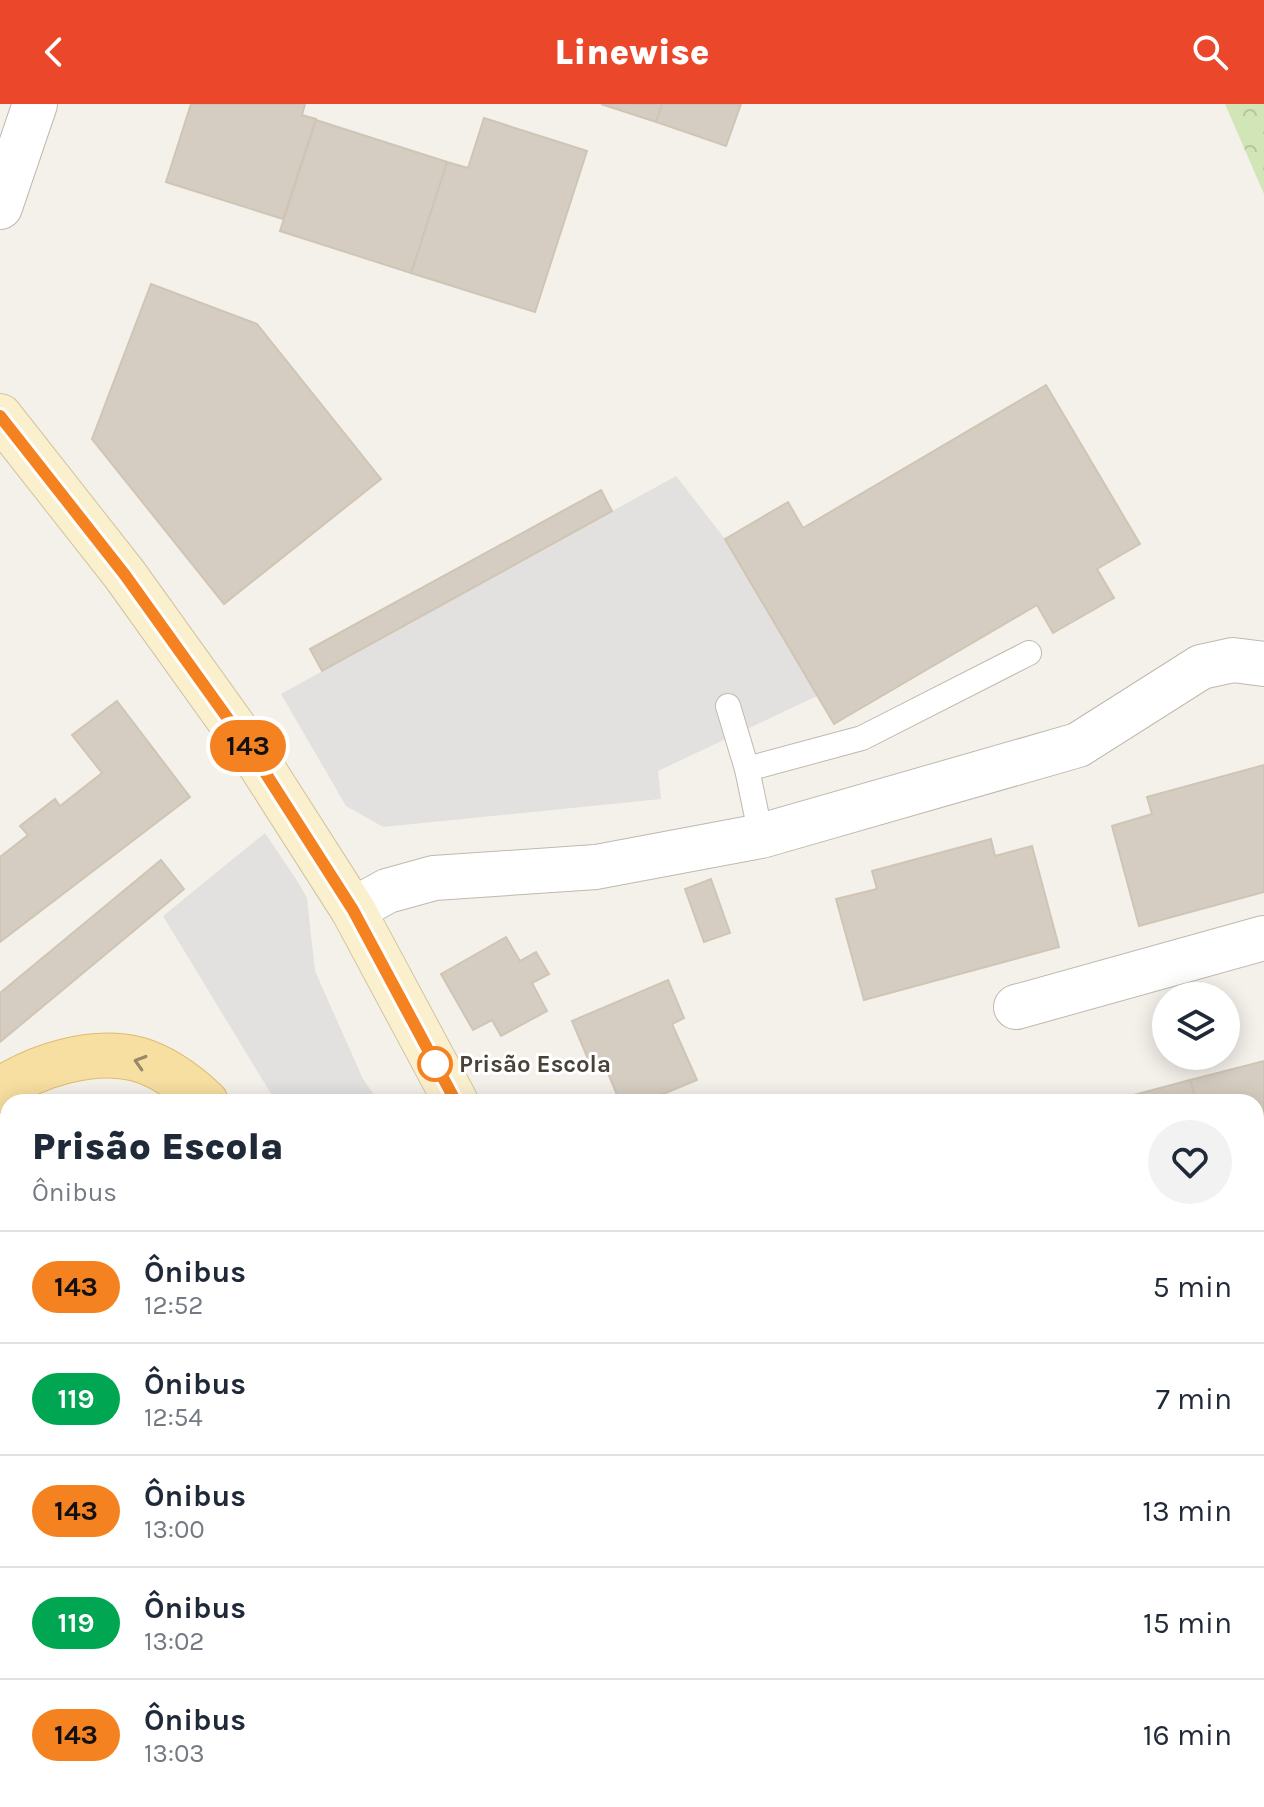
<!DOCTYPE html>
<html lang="pt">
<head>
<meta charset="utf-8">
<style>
	body { margin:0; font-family:Karla,sans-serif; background:#f2f2f3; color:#1f2937; height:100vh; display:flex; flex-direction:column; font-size:30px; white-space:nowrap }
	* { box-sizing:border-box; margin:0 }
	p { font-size:26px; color:#747a83 }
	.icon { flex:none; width:44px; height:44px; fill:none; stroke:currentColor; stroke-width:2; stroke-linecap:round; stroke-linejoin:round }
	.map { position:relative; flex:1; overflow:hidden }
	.details { position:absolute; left:0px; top:990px; width:1264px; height:714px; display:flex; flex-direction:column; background:#fff; border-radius:24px 24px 0 0; box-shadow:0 4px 20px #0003 }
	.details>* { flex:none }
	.badge { padding:0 16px; border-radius:26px; font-size:28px; line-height:52px }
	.controls { position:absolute; left:1152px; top:878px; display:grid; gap:16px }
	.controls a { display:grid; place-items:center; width:88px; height:88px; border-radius:50%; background:#fff; box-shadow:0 4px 20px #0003; font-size:40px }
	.map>.badge { position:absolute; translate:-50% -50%; box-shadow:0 0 0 4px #fff }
	.round { display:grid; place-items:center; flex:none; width:84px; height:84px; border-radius:42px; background:#f2f2f3 }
	.overview { display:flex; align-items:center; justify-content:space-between; height:136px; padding:0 32px }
	h1 { font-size:38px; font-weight:800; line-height:60px }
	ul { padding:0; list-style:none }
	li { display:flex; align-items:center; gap:24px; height:112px; padding:0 32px; border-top:2px solid #e0e1e3 }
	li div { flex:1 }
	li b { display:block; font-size:30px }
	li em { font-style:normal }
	li .badge { min-width:88px; font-weight:700; text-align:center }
	header { display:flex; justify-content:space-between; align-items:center; height:104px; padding:0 32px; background:#eb472b; color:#fff; font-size:36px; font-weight:800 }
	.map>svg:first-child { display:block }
	.forest { fill:url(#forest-crowns) }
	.parking { fill:#e3e1df }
	.building { fill:#d5cdc1; stroke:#d0c5b5; stroke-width:2 }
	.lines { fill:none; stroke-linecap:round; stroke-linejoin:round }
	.service-casing { stroke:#bfb9ae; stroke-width:26 }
	.minor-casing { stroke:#bfb9ae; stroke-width:46 }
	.tertiary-casing { stroke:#bfb9ae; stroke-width:46 }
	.secondary-casing { stroke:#d1c39e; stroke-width:46 }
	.primary-casing { stroke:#dcbc71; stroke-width:46 }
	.service { stroke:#fff; stroke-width:24 }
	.minor { stroke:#fff; stroke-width:44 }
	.tertiary { stroke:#fff; stroke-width:44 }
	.secondary { stroke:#fbf0ce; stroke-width:44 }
	.primary { stroke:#f7dea1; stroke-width:44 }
	.oneway { stroke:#978868 }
	.line-casing { stroke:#fff; stroke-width:18 }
	.line { stroke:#f58220; stroke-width:12 }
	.stop-dot { fill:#fff; stroke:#f58220; stroke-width:4 }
	.labels { text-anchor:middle; stroke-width:6; stroke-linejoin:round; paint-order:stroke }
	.stop-label { font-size:24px; font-weight:bold; fill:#484239; stroke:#fff; text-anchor:start }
</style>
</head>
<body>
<header><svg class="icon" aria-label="back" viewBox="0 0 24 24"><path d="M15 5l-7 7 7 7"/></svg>Linewise<svg class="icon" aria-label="search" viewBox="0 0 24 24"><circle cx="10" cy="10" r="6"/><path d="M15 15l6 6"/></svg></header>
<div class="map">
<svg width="1264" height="1703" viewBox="0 0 1264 1703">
	<defs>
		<pattern id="forest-crowns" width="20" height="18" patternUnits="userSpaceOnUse" patternTransform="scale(2)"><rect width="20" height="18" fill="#d1e5b7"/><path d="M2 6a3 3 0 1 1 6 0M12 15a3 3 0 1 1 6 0" fill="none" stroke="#b5c69e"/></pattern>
	</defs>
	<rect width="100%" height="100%" fill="#f4f1eb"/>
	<path class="forest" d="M1225,0H1264V90Z"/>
	<g class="parking">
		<path d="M676,372L725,435L817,592L658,667L661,695L383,723L346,702L281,590Z"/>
		<path d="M265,729L298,778L307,794L315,867L363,975L379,998H276L163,812Z"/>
	</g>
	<g class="building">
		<path d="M191,0H305L302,11L316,15L283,115L166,78Z"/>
		<path d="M601,0H662L656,18Z"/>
		<path d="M662,0H741L726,42L656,18Z"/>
		<path d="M484,14L587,47L535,208L411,169L447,58L468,64Z"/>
		<path d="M316,16L447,58L411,169L280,127Z"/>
		<path d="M151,180L257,220L381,375L224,500L92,335Z"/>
		<path d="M1046,281L1140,440L1097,465L1114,494L1053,529L1037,501L834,620L725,435L788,398L803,424Z"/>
		<path d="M601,386L612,407L322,567L310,545Z"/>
		<path d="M117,597L190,693L0,838V753L28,731L20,722L55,695L60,702L102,669L72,631Z"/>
		<path d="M1264,661V788L1139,822L1112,722L1152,710L1147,693Z"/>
		<path d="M991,735L995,752L1032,742L1059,843L864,896L836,795L877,785L872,767Z"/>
		<path d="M161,756L184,785L0,938V889Z"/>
		<path d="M711,775L730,829L704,838L685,785Z"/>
		<path d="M506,833L520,857L536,848L549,870L532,879L547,907L501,932L492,916L473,926L441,870Z"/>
		<path d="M668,876L684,914L672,920L697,976L644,998H620L603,957L591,962L572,917Z"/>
		<path d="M1264,957V1139L1256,1142V998H1192L1196,996L1190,976Z"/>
		<path d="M1190,976L1196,996L1192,998H1136L1134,991Z"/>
		<path d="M1134,991L1136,998H1105Z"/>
		<path d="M0,1407L8,1408V1484L0,1525Z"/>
		<path d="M1264,1609V1703H1205L1201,1696H1256V1611Z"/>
		<path d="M342,1696H372L370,1703H340Z"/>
		<path d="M464,1696H532L509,1703H466Z"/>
		<path d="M672,1696H786L789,1702L676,1703Z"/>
		<path d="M938,1696H1036L1039,1703H932L930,1700Z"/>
		<path d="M1116,1696H1201L1205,1703H1119Z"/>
	</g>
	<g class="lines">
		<defs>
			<g id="service">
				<path d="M728,602L747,665L761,732"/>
				<path d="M747,665L862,634L1029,549"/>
				<path d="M0,1549L8,1552"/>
			</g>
			<g id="minor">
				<path d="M353,806L387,787L434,774L596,763L761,732L1078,641L1201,563L1233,556L1264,560"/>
				<path d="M1016,903L1264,834"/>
				<path d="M1256,1170L1264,1168"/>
				<path d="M285,1703V1696"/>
			</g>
			<g id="tertiary">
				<path d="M0,103L35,0"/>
				<path d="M589,1696L591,1703"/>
			</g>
			<g id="secondary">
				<path d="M0,312L125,471L254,651L353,806L456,998"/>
				<path d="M835,1696L839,1703"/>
			</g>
			<g id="primary">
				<path d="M0,986C37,961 93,944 137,955C162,962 187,980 206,998"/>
				<path d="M0,1069L8,1052"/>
				<path d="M0,1131L8,1146"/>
				<path d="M0,1228L8,1229"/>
				<path d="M1256,1244L1264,1242"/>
				<path d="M0,1293L8,1295"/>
				<path d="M1256,1304L1264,1302"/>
				<path d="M0,1341L8,1343"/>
				<path d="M1256,1363L1264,1362"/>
			</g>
		</defs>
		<use href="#service" class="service-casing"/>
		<use href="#minor" class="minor-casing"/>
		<use href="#tertiary" class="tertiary-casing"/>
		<use href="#secondary" class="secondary-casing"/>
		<use href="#primary" class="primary-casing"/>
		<use href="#service" class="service"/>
		<use href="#minor" class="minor"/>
		<use href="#tertiary" class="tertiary"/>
		<use href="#secondary" class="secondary"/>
		<use href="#primary" class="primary"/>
	</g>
	<defs><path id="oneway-chevron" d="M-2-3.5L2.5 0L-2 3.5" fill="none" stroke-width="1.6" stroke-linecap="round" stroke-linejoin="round" transform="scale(2)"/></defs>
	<use class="oneway" href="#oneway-chevron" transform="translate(140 958) rotate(-163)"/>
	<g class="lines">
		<defs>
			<path id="line" d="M0,312L125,471L254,651L353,806L456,998"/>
		</defs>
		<use href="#line" class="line-casing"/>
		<use href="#line" class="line"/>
	</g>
	<circle class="stop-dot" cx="435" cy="960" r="16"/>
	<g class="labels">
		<g class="stop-label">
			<text x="459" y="968">Prisão Escola</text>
		</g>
	</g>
</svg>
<div class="controls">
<a><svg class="icon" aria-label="layers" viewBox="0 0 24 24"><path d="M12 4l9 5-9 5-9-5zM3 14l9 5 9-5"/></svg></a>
</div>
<b class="badge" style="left:248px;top:642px;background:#f58220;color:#111">143</b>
<section class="details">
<div class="overview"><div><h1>Prisão Escola</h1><p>Ônibus</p></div><a class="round"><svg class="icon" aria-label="heart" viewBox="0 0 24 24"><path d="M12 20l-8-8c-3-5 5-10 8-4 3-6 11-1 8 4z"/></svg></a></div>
<ul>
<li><span class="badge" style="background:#f58220;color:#111">143</span><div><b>Ônibus</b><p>12:52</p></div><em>5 min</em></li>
<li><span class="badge" style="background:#00a651;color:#fff">119</span><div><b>Ônibus</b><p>12:54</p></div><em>7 min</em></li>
<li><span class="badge" style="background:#f58220;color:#111">143</span><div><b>Ônibus</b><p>13:00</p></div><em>13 min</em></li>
<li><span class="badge" style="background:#00a651;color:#fff">119</span><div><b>Ônibus</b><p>13:02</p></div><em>15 min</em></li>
<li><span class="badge" style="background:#f58220;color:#111">143</span><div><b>Ônibus</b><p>13:03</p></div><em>16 min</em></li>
</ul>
</section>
</div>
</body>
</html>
